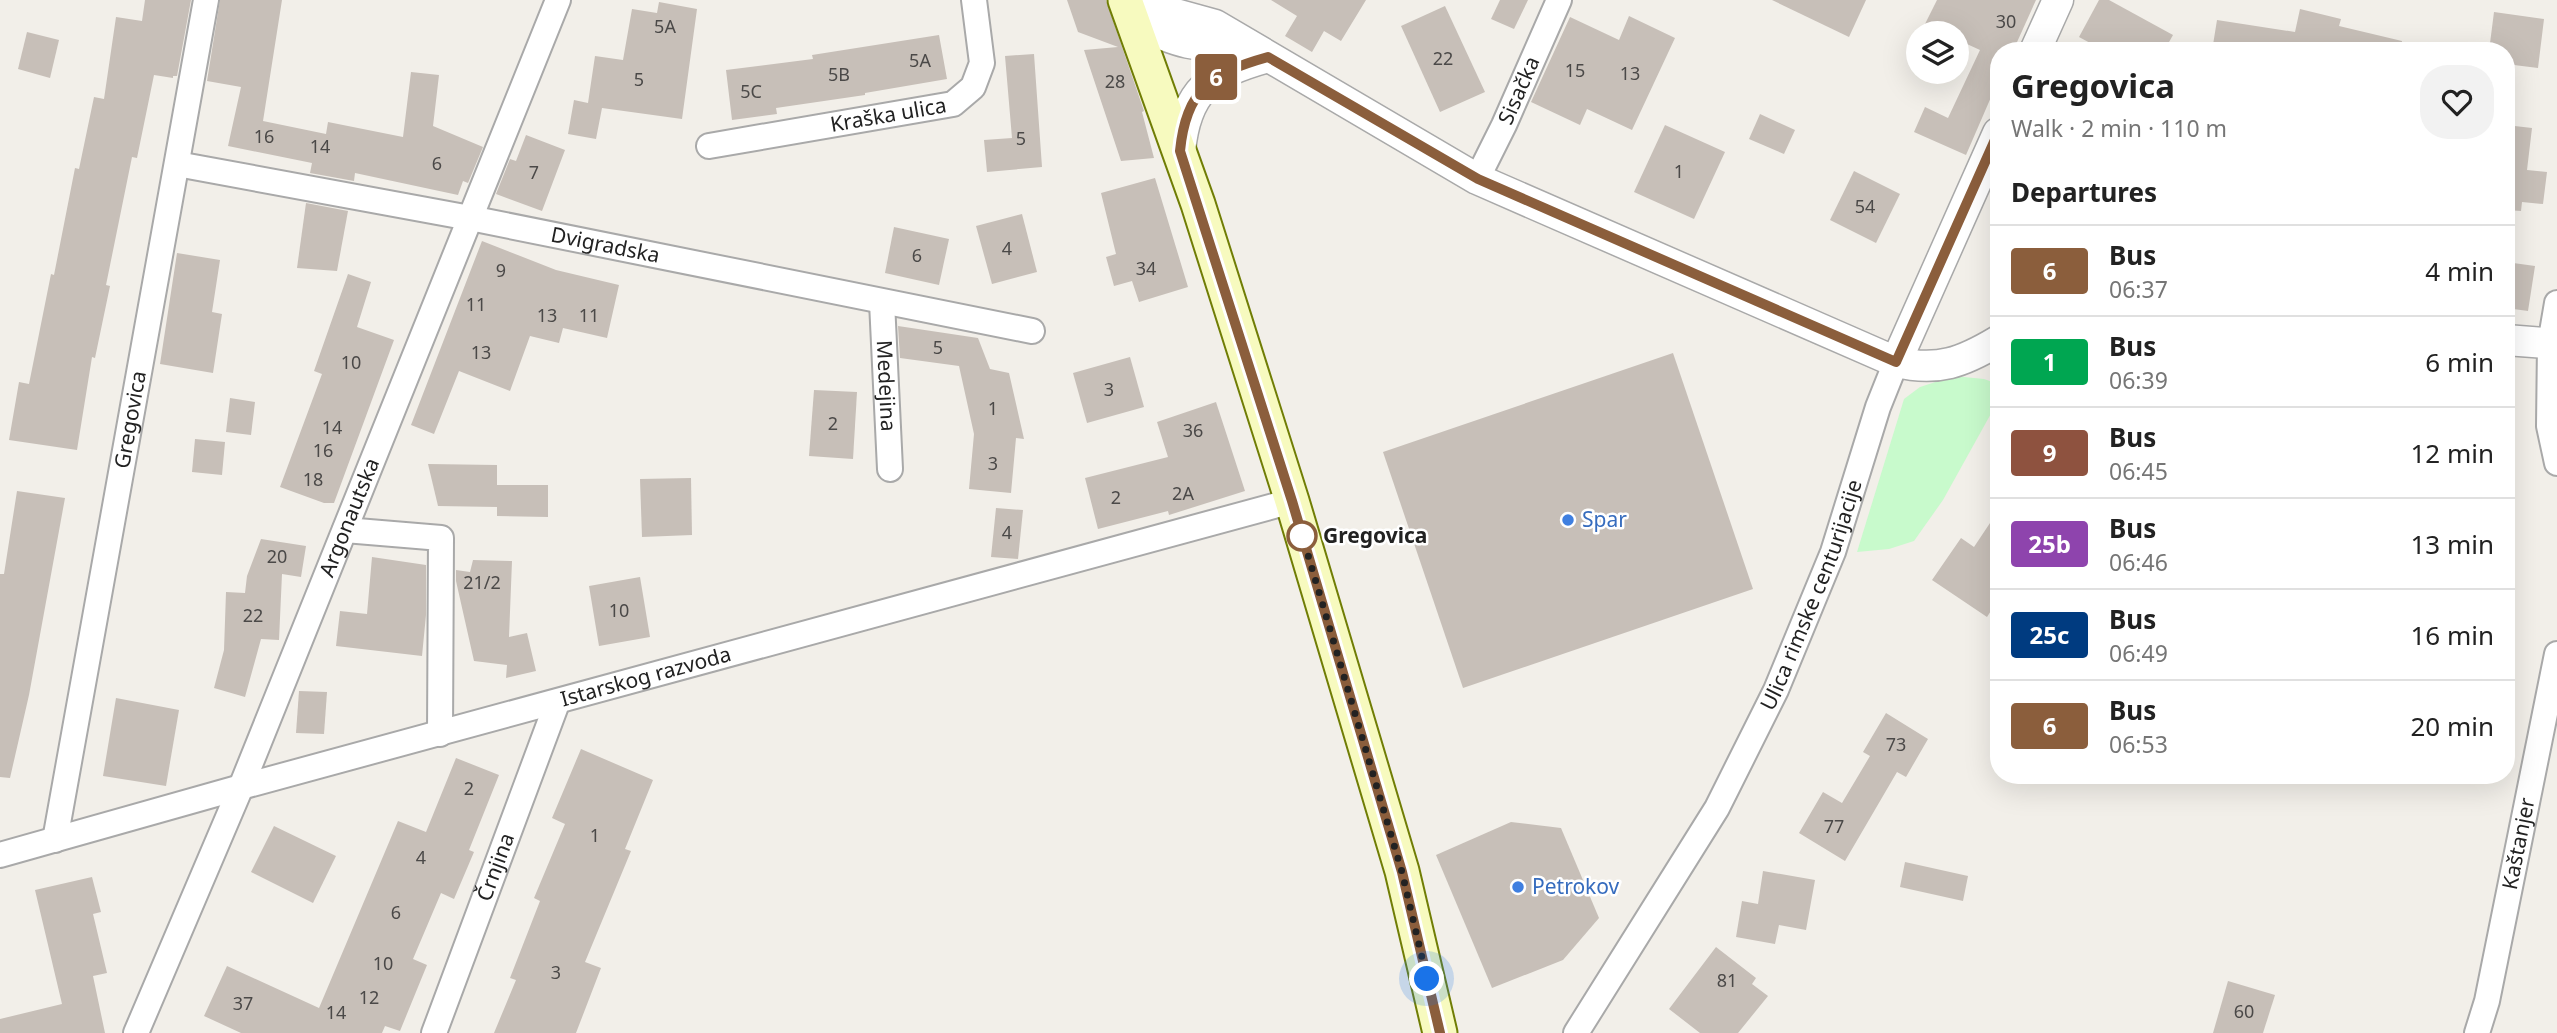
<!DOCTYPE html>
<html lang="en">
<head>
<meta charset="utf-8">
<style>
	body { margin:0; font-family:"Noto Sans",sans-serif; background:#f2f2f2; color:#222; height:100vh; display:flex; flex-direction:column; font-size:26px; white-space:nowrap }
	* { box-sizing:border-box; margin:0 }
	p { font-size:23px; color:#767676 }
	.icon { flex:none; width:38px; height:38px; fill:none; stroke:currentColor; stroke-width:2; stroke-linecap:round; stroke-linejoin:round }
	.map { position:relative; flex:1; overflow:hidden }
	.drawer { position:absolute; left:1990px; top:42px; width:525px; height:742px; display:flex; flex-direction:column; background:#fff; border-radius:28px; box-shadow:0 7px 28px #0002 }
	.drawer>* { flex:none }
	.badge { padding:0 14px; border-radius:5px; font-size:24px; line-height:46px }
	.tools { position:absolute; left:1906px; top:21px; display:grid; gap:14px }
	.tools a { display:grid; place-items:center; width:63px; height:63px; border-radius:50%; background:#fff; box-shadow:0 7px 28px #0002; font-size:35px }
	.you { position:absolute; width:35px; height:35px; margin:-18px; border:5px solid #fff; border-radius:50%; background:#1a73e8; box-shadow:0 0 0 10px #1a73e833 }
	.map>.badge { position:absolute; translate:-50% -50%; box-shadow:0 0 0 4px #fff }
	h2 { padding:0 21px; font-size:26px; line-height:63px }
	.round { display:grid; place-items:center; flex:none; width:74px; height:74px; border-radius:28px; background:#f2f2f2 }
	.head { display:flex; align-items:center; justify-content:space-between; height:119px; padding:0 21px }
	h1 { font-size:33px; font-weight:700; line-height:52px }
	ul { padding:0; list-style:none }
	li { display:flex; align-items:center; gap:21px; height:91px; padding:0 21px; border-top:2px solid #e0e0e0 }
	li div { flex:1 }
	li b { display:block; font-size:26px }
	li em { font-style:normal }
	li .badge { min-width:77px; font-weight:700; text-align:center }
	.map>svg:first-child { display:block }
	.park { fill:#c8facc }
	.building { fill:#c7bfb8 }
	.lines { fill:none; stroke-linecap:round; stroke-linejoin:round }
	.minor-casing { stroke:#a9a9a9; stroke-width:28 }
	.tertiary-casing { stroke:#a9a9a9; stroke-width:33 }
	.secondary-casing { stroke:#707d05; stroke-width:37 }
	.minor { stroke:#fff; stroke-width:24 }
	.tertiary { stroke:#fff; stroke-width:30 }
	.secondary { stroke:#f7fabf; stroke-width:33 }
	.line-casing { stroke:#fff; stroke-width:16 }
	.line { stroke:#8b5e3c; stroke-width:10 }
	.walk { stroke:#222; stroke-width:7; stroke-dasharray:0 12.6 }
	.shop-dot { fill:#3f7fe0; stroke:#fff; stroke-width:2.5 }
	.stop-dot { fill:#fff; stroke:#8b5e3c; stroke-width:3.5 }
	.labels { text-anchor:middle; stroke-width:5; stroke-linejoin:round; paint-order:stroke }
	.number-label { font-size:18px; fill:#4b4948 }
	.street-label { font-size:21px; fill:#222; stroke:#fff }
	.shop-label { font-size:21px; fill:#366cbe; stroke:#fff; text-anchor:start }
	.stop-label { font-size:21px; font-weight:bold; fill:#222; stroke:#fff; text-anchor:start }
</style>
</head>
<body>
<div class="map">
<svg width="2557" height="1033" viewBox="0 0 2557 1033">
	<rect width="100%" height="100%" fill="#f2efe9"/>
	<path class="park" d="M1954,376L1984,379L1998,384V401L1943,500L1914,541L1889,549L1857,552L1904,399L1920,387Z"/>
	<g class="building">
		<path d="M145,0H191L177,76H173V78L154,75L137,158L132,157L106,285L110,286L95,358L92,357L77,450L9,440L19,382L29,384L51,274L54,275L75,168L79,169L94,97L104,99L116,17L142,21Z"/>
		<path d="M220,0H282L263,121L326,134L328,122L403,137L411,72L439,75L433,126L483,147L468,183L463,181L458,195L355,173L354,181L310,173L312,163L228,146L241,87L207,81Z"/>
		<path d="M1067,0H1106L1144,111L1142,112L1154,158L1121,161L1084,50L1118,47L1078,32Z"/>
		<path d="M1271,0H1366L1341,41L1324,31L1312,52L1285,36L1297,16Z"/>
		<path d="M1500,0H1528L1514,29L1491,19Z"/>
		<path d="M1772,0H1866L1849,37Z"/>
		<path d="M1937,0H2036L2013,51H1998V81L1966,155L1914,132L1925,107L1948,118L1980,50L1956,39V33H1944L1925,24Z"/>
		<path d="M2099,0H2109L2173,35L2164,51H2105L2079,37Z"/>
		<path d="M659,2L697,9L682,119L602,108L596,139L568,134L574,100L588,103L595,56L623,60L632,9L657,13Z"/>
		<path d="M1445,6L1485,92L1440,112L1401,26Z"/>
		<path d="M2300,9L2341,19L2339,26L2402,41L2401,51H2212L2217,20L2295,32Z"/>
		<path d="M2494,12L2544,19L2538,68L2506,64V51H2489Z"/>
		<path d="M1629,16L1675,38L1632,130L1587,109L1580,125L1531,102L1570,17L1619,40Z"/>
		<path d="M27,32L59,40L50,78L18,69Z"/>
		<path d="M939,35L947,79L865,93V95L776,108L777,114L732,120L726,70L813,59L812,55Z"/>
		<path d="M1034,54L1042,167L987,172L984,140L1012,138L1005,56Z"/>
		<path d="M1760,114L1795,130L1784,154L1749,139Z"/>
		<path d="M1665,125L1725,152L1694,219L1634,192Z"/>
		<path d="M2506,125L2532,128L2527,170L2547,172L2543,204L2522,202L2521,211L2506,210Z"/>
		<path d="M526,135L565,150L542,211L496,194L510,159L516,161Z"/>
		<path d="M1854,171L1900,194L1876,243L1830,220Z"/>
		<path d="M1155,178L1188,287L1139,302L1132,281L1114,286L1106,257L1116,254L1101,193Z"/>
		<path d="M306,203L348,211L337,271L297,268Z"/>
		<path d="M1022,214L1037,272L992,284L976,226Z"/>
		<path d="M894,227L949,239L939,285L885,273Z"/>
		<path d="M482,241L556,270L619,285L607,338L563,328L559,343L530,336L510,391L459,371L434,434L411,425Z"/>
		<path d="M177,253L220,260L212,312L222,314L213,373L160,364Z"/>
		<path d="M2506,262L2535,266L2528,311L2506,308Z"/>
		<path d="M348,274L371,282L357,327L394,340L334,503H324L280,487L322,374L314,371Z"/>
		<path d="M898,326L978,338L990,369L1009,373L1024,439L1016,438L1011,493L969,489L974,434L959,366L900,358Z"/>
		<path d="M1673,353L1753,589L1463,688L1383,452Z"/>
		<path d="M1130,357L1144,407L1087,423L1073,373Z"/>
		<path d="M814,390L857,392L853,459L809,456Z"/>
		<path d="M230,398L255,402L251,435L226,432Z"/>
		<path d="M1216,402L1245,491L1169,515L1168,511L1098,529L1085,478L1168,457L1157,422Z"/>
		<path d="M195,439L225,442L222,475L192,472Z"/>
		<path d="M428,464L497,465V507L438,506Z"/>
		<path d="M691,478L692,535L642,537L640,479Z"/>
		<path d="M497,485H548V517L497,516Z"/>
		<path d="M17,491L65,498L29,695L10,778L0,777V574H4Z"/>
		<path d="M996,508L1023,510L1018,559L991,557Z"/>
		<path d="M1998,511V600L1987,617L1932,580L1961,538L1974,547Z"/>
		<path d="M261,539L306,546L301,577L282,574L279,640L261,639L245,697L214,688L224,650L226,592L245,593L247,576Z"/>
		<path d="M372,557L426,565V615L422,656L336,646L340,611L367,614Z"/>
		<path d="M473,560L512,561L509,637L527,633L536,671L506,678L507,665L474,661L456,581V570L470,572Z"/>
		<path d="M640,577L650,637L599,646L589,586Z"/>
		<path d="M299,691L327,692L324,734L296,733Z"/>
		<path d="M116,698L179,710L166,786L103,776Z"/>
		<path d="M1886,713L1928,739L1906,777L1897,772L1845,861L1799,833L1823,792L1842,803L1870,756L1863,752Z"/>
		<path d="M581,749L653,780L625,849L631,851L585,962L601,968L576,1033H494L516,980L510,978L540,901L534,898L565,824L552,818Z"/>
		<path d="M456,758L499,775L469,850L474,852L454,899L441,893L413,959L427,965L400,1031L385,1026L382,1033H241L204,1016L227,966L319,1008L398,821L426,832Z"/>
		<path d="M1511,822L1561,828L1599,918L1563,960L1492,988L1436,855Z"/>
		<path d="M274,826L336,856L313,903L251,872Z"/>
		<path d="M1905,862L1968,876L1963,901L1900,887Z"/>
		<path d="M1763,871L1815,880L1806,930L1779,925L1775,944L1736,937L1742,901L1758,904Z"/>
		<path d="M92,877L101,912L93,914L107,973L93,976L105,1033H0V1019L62,1004L35,890Z"/>
		<path d="M1716,947L1756,978L1752,984L1768,996L1738,1033H1700L1669,1009Z"/>
		<path d="M2228,981L2275,995L2263,1033H2213Z"/>
	</g>
	<g class="lines">
		<defs>
			<g id="minor">
				<path id="s1" d="M709,146L953,104L973,87L982,63L974,0"/>
				<path id="s2" d="M177,164L470,218L1032,331"/>
				<path id="s3" d="M1477,179L1504,125L1559,0"/>
				<path id="s4" d="M882,302L890,469"/>
				<path d="M2557,303L2550,344L2549,426L2557,463"/>
				<path d="M345,530L441,538L440,734"/>
				<path id="s5" d="M55,840L206,0"/>
				<path id="s6" d="M0,855L241,787L1292,501"/>
				<path id="s7" d="M136,1033L241,787L558,0"/>
				<path id="s8" d="M434,1033L557,703"/>
				<path id="s9" d="M1576,1033L1717,808L1776,690L1833,552L1878,407L1896,362"/>
				<path id="s10" d="M2477,1033L2487,1001L2557,654"/>
			</g>
			<g id="tertiary">
				<path d="M1127,7L1161,10L1215,25L1477,179L1896,362C1938,372 1963,362 1998,341"/>
				<path d="M1133,21C1176,43 1198,49 1248,45"/>
				<path d="M2035,51L2058,0"/>
				<path d="M1180,151C1186,89 1211,73 1268,57"/>
				<path d="M2506,340L2557,344"/>
				<path d="M1896,362L1998,133"/>
			</g>
			<path id="secondary" d="M1125,0L1198,204L1292,501L1402,871L1440,1033"/>
		</defs>
		<use href="#minor" class="minor-casing"/>
		<use href="#tertiary" class="tertiary-casing"/>
		<use href="#secondary" class="secondary-casing"/>
		<use href="#minor" class="minor"/>
		<use href="#tertiary" class="tertiary"/>
		<use href="#secondary" class="secondary"/>
	</g>
	<g class="lines">
		<defs>
			<path id="line" d="M1440,1033L1402,872L1386,818L1292,501L1180,151C1186,89 1211,73 1268,57L1478,179L1896,362L1998,133"/>
		</defs>
		<use href="#line" class="line-casing"/>
		<use href="#line" class="line"/>
		<path class="walk" d="M1302,536L1300,528L1402,872L1427,979"/>
	</g>
	<g class="shop-dot">
		<circle cx="1568" cy="520" r="7"/>
		<circle cx="1518" cy="887" r="7"/>
	</g>
	<circle class="stop-dot" cx="1302" cy="536" r="14"/>
	<g class="labels">
		<g class="number-label">
			<text x="2006" y="28">30</text>
			<text x="665" y="33">5A</text>
			<text x="1443" y="65">22</text>
			<text x="920" y="67">5A</text>
			<text x="1575" y="77">15</text>
			<text x="1630" y="80">13</text>
			<text x="839" y="81">5B</text>
			<text x="639" y="86">5</text>
			<text x="1115" y="88">28</text>
			<text x="751" y="98">5C</text>
			<text x="264" y="143">16</text>
			<text x="1021" y="145">5</text>
			<text x="320" y="153">14</text>
			<text x="437" y="170">6</text>
			<text x="1679" y="178">1</text>
			<text x="534" y="179">7</text>
			<text x="1865" y="213">54</text>
			<text x="1007" y="255">4</text>
			<text x="917" y="262">6</text>
			<text x="1146" y="275">34</text>
			<text x="501" y="277">9</text>
			<text x="476" y="311">11</text>
			<text x="547" y="322">13</text>
			<text x="589" y="322">11</text>
			<text x="938" y="354">5</text>
			<text x="481" y="359">13</text>
			<text x="351" y="369">10</text>
			<text x="1109" y="396">3</text>
			<text x="993" y="415">1</text>
			<text x="833" y="430">2</text>
			<text x="332" y="434">14</text>
			<text x="1193" y="437">36</text>
			<text x="323" y="457">16</text>
			<text x="993" y="470">3</text>
			<text x="313" y="486">18</text>
			<text x="1183" y="500">2A</text>
			<text x="1116" y="504">2</text>
			<text x="1007" y="539">4</text>
			<text x="277" y="563">20</text>
			<text x="482" y="589">21/2</text>
			<text x="619" y="617">10</text>
			<text x="253" y="622">22</text>
			<text x="1896" y="751">73</text>
			<text x="469" y="795">2</text>
			<text x="1834" y="833">77</text>
			<text x="595" y="842">1</text>
			<text x="421" y="864">4</text>
			<text x="396" y="919">6</text>
			<text x="383" y="970">10</text>
			<text x="556" y="979">3</text>
			<text x="1727" y="987">81</text>
			<text x="369" y="1004">12</text>
			<text x="243" y="1010">37</text>
			<text x="2244" y="1018">60</text>
			<text x="336" y="1019">14</text>
		</g>
		<g class="street-label">
			<text dy="7" stroke="none"><textPath href="#s3" startOffset="98">Sisačka</textPath></text>
			<text dy="7" stroke="none"><textPath href="#s1" startOffset="182">Kraška ulica</textPath></text>
			<text dy="7" stroke="none"><textPath href="#s2" startOffset="436">Dvigradska</textPath></text>
			<text dy="7" stroke="none"><textPath href="#s4" startOffset="84">Medejina</textPath></text>
			<text dy="7" stroke="none"><textPath href="#s5" startOffset="427">Gregovica</textPath></text>
			<text dy="7" stroke="none"><textPath href="#s7" startOffset="558">Argonautska</textPath></text>
			<text dy="7" stroke="none"><textPath href="#s9" startOffset="499">Ulica rimske centurijacije</textPath></text>
			<text dy="7" stroke="none"><textPath href="#s6" startOffset="670">Istarskog razvoda</textPath></text>
			<text dy="7" stroke="none"><textPath href="#s10" startOffset="194">Kaštanjer</textPath></text>
			<text dy="7" stroke="none"><textPath href="#s8" startOffset="177">Črnjina</textPath></text>
		</g>
		<g class="shop-label">
			<text x="1582" y="527">Spar</text>
			<text x="1532" y="894">Petrokov</text>
		</g>
		<g class="stop-label">
			<text x="1323" y="543">Gregovica</text>
		</g>
	</g>
</svg>
<div class="tools">
<a><svg class="icon" aria-label="layers" viewBox="0 0 24 24"><path d="M12 4l9 5-9 5-9-5zM3 14l9 5 9-5"/></svg></a>
</div>
<div class="you" style="left:1427px;top:979px"></div>
<b class="badge" style="left:1216px;top:77px;background:#8b5e3c;color:#fff">6</b>
<section class="drawer">
<div class="head"><div><h1>Gregovica</h1><p>Walk · 2 min · 110 m</p></div><a class="round"><svg class="icon" aria-label="heart" viewBox="0 0 24 24"><path d="M12 20l-8-8c-3-5 5-10 8-4 3-6 11-1 8 4z"/></svg></a></div>
<h2>Departures</h2>
<ul>
<li><span class="badge" style="background:#8b5e3c;color:#fff">6</span><div><b>Bus</b><p>06:37</p></div><em>4 min</em></li>
<li><span class="badge" style="background:#00a651;color:#fff">1</span><div><b>Bus</b><p>06:39</p></div><em>6 min</em></li>
<li><span class="badge" style="background:#8e523f;color:#fff">9</span><div><b>Bus</b><p>06:45</p></div><em>12 min</em></li>
<li><span class="badge" style="background:#8e44ad;color:#fff">25b</span><div><b>Bus</b><p>06:46</p></div><em>13 min</em></li>
<li><span class="badge" style="background:#003b80;color:#fff">25c</span><div><b>Bus</b><p>06:49</p></div><em>16 min</em></li>
<li><span class="badge" style="background:#8b5e3c;color:#fff">6</span><div><b>Bus</b><p>06:53</p></div><em>20 min</em></li>
</ul>
</section>
</div>
</body>
</html>
